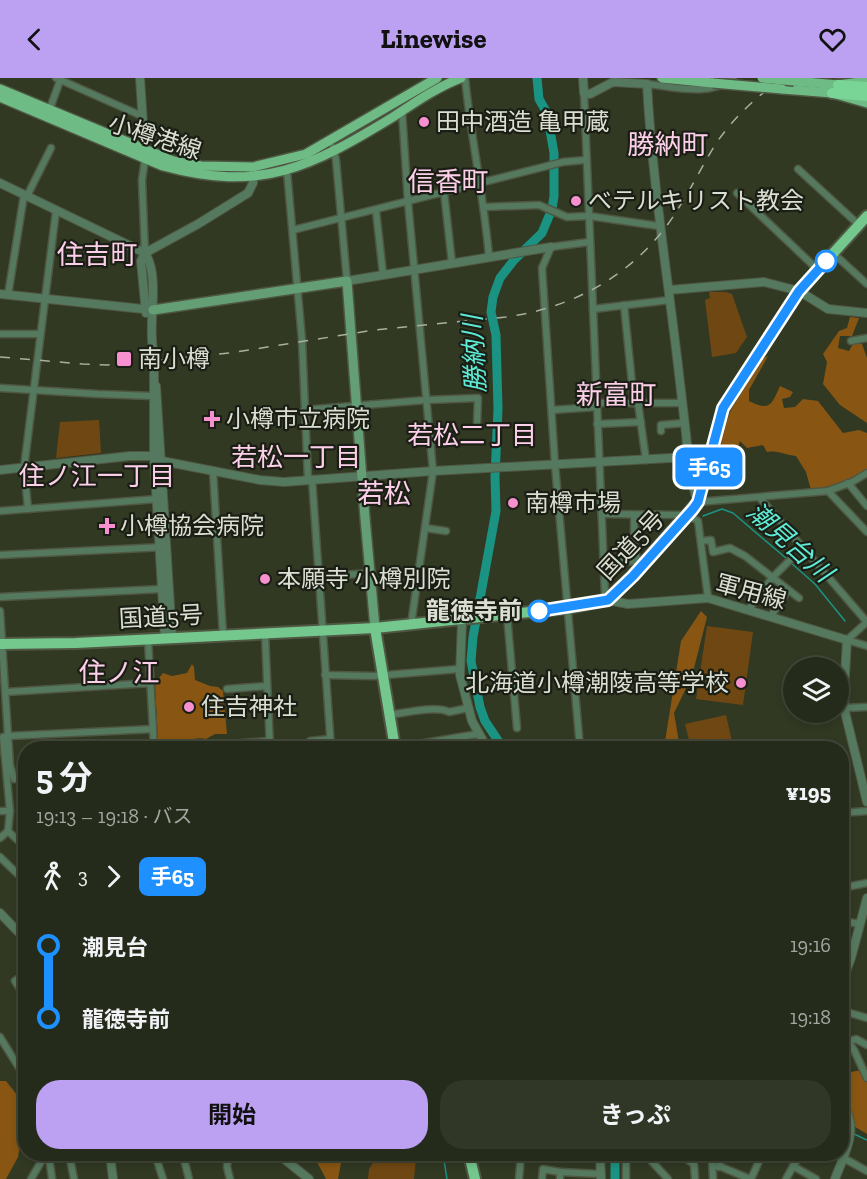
<!DOCTYPE html>
<html lang="ja">
<head>
<meta charset="utf-8">
<style>
	body { margin:0; font-family:"Zilla Slab","Noto Sans JP",serif; background:#313727; color:#f1f3f6; height:100vh; display:flex; flex-direction:column; font-size:22px; white-space:nowrap }
	* { box-sizing:border-box; margin:0 }
	p { font-size:20px; color:#a3a7a2 }
	.icon { flex:none; width:33px; height:33px; fill:none; stroke:currentColor; stroke-width:2; stroke-linecap:round; stroke-linejoin:round }
	.map { position:relative; flex:1; overflow:hidden }
	.drawer { position:absolute; left:18px; top:663px; width:831px; height:420px; display:flex; flex-direction:column; background:#252b1a; border-radius:24px; box-shadow:0 3px 9px #0003,0 0 0 2px #424739 }
	.drawer>* { flex:none }
	.badge { padding:0 12px; border-radius:9px; font-size:21px; line-height:39px }
	.buttons { position:absolute; left:783px; top:579px; display:grid; gap:12px }
	.buttons a { display:grid; place-items:center; width:66px; height:66px; border-radius:50%; background:#252b1a; box-shadow:0 3px 9px #0003,0 0 0 2px #424739; font-size:30px }
	.map>.badge { position:absolute; translate:-50% -50%; box-shadow:0 0 0 3px #fff }
	.legs { display:flex; align-items:center; gap:9px; height:66px; padding:0 18px; font-size:20px }
	.legs p { margin-inline-start:auto }
	.summary { display:flex; align-items:center; justify-content:space-between; height:102px; padding:0 18px }
	h1 { font-size:33px; font-weight:700; line-height:45px }
	.action { display:flex; gap:12px; margin-top:auto; padding:12px 18px }
	.action a { flex:1; height:69px; border-radius:24px; background:#bca0f2; color:#111; font-size:24px; font-weight:700; line-height:69px; text-align:center }
	.action a+a { background:#313727; color:#f1f3f6 }
	ul { padding:0 18px; list-style:none }
	li { display:flex; align-items:center; gap:21px; height:72px; font-size:22px }
	li i { display:grid; place-items:center; width:9px; height:100%; margin:0 8px; background:currentColor }
	li i::after { content:''; width:15px; height:15px; margin:-8px; border:4px solid; border-radius:50%; background:#252b1a }
	li p { margin-inline-start:auto }
	li:first-child i { background:linear-gradient(#0000 50%,currentColor 0) }
	li:last-child i { background:linear-gradient(currentColor 50%,#0000 0) }
	header { display:flex; justify-content:space-between; align-items:center; height:78px; padding:0 18px; background:#bca0f2; color:#111; font-size:27px; font-weight:700 }
	.map>svg:first-child { display:block }
	.green { fill:#6f4713 }
	.forest { fill:#885612 }
	.lines { fill:none; stroke-linecap:round; stroke-linejoin:round }
	.stream { stroke:#1b9383; stroke-width:1.5 }
	.river { stroke:#1b9383; stroke-width:9 }
	.minor-casing { stroke:#4f5742; stroke-width:9 }
	.tertiary-casing { stroke:#4f5742; stroke-width:10 }
	.secondary-casing { stroke:#4f5742; stroke-width:12 }
	.primary-casing { stroke:#4f5742; stroke-width:12 }
	.trunk-casing { stroke:#4f5742; stroke-width:14 }
	.motorway-casing { stroke:#4f5742; stroke-width:14 }
	.minor { stroke:#55795f; stroke-width:6 }
	.tertiary { stroke:#55795f; stroke-width:8 }
	.secondary { stroke:#649e75; stroke-width:9 }
	.primary { stroke:#6fbb86; stroke-width:9 }
	.trunk { stroke:#74c88e; stroke-width:10 }
	.motorway { stroke:#78d595; stroke-width:10 }
	.rail { stroke:#aaaf9f; stroke-width:1.5; stroke-dasharray:10 10; stroke-linecap:butt }
	.tertiary-bridge-casing { stroke:#4f5742; stroke-width:10; stroke-linecap:butt }
	.primary-bridge-casing { stroke:#4f5742; stroke-width:12; stroke-linecap:butt }
	.tertiary-bridge { stroke:#55795f; stroke-width:8 }
	.primary-bridge { stroke:#6fbb86; stroke-width:9 }
	.line-1-casing { stroke:#fff; stroke-width:14 }
	.line-1 { stroke:#1e90ff; stroke-width:9 }
	.poi-dot { fill:#f690cf; stroke:#1b1e15; stroke-width:2 }
	.stop-1-dot { fill:#fff; stroke:#1e90ff; stroke-width:3 }
	.labels { text-anchor:middle; stroke-width:4.5; stroke-linejoin:round; paint-order:stroke }
	.poi-label { font-size:24px; fill:#dadfd1; stroke:#1b1e15; text-anchor:start }
	.street-label { font-size:24px; fill:#dadfd1; stroke:#1b1e15 }
	.stop-label { font-size:24px; font-weight:bold; fill:#dadfd1; stroke:#1b1e15; text-anchor:end }
	.water-label { font-size:26px; font-style:italic; fill:#5eebd5; stroke:#1b1e15 }
	.neighbourhood-label { font-size:26px; fill:#fdd0e9; stroke:#1b1e15 }
	.quarter-label { font-size:27px; fill:#fdd0e9; stroke:#1b1e15 }
</style>
</head>
<body>
<header><svg class="icon" aria-label="back" viewBox="0 0 24 24"><path d="M15 5l-7 7 7 7"/></svg>Linewise<svg class="icon" aria-label="heart" viewBox="0 0 24 24"><path d="M12 20l-8-8c-3-5 5-10 8-4 3-6 11-1 8 4z"/></svg></header>
<div class="map">
<svg width="867" height="1101" viewBox="0 0 867 1101">
	<rect width="100%" height="100%" fill="#313923"/>
	<g class="green">
		<path d="M709,214H726L732,216L747,259L736,275L712,279L705,222L710,220Z"/>
		<path d="M99,342L101,375L56,380L60,344Z"/>
		<path d="M707,548L753,554L743,627L696,621Z"/>
		<path d="M726,637L733,668L720,670H691L685,646Z"/>
		<path d="M378,1077L416,1080L414,1101H368L369,1091Z"/>
	</g>
	<g class="forest">
		<path d="M850,239L859,240L852,258H840L838,270L849,273L853,266H862L867,280V345L840,327L823,306L827,284L823,276L839,253L847,250Z"/>
		<path d="M768,278L749,312V323C770,334 772,326 780,308L793,314L790,319L782,321L784,330L795,329L803,321L818,323L843,355L859,352L867,355V391C851,403 831,409 811,412L806,394L796,378C785,377 778,372 767,374L763,367L747,370L740,363L733,386L725,387L719,384C723,337 737,318 762,281Z"/>
		<path d="M701,533L707,539L692,598L674,635L680,670H664L681,563Z"/>
		<path d="M192,586L194,589L195,602L210,608L218,609L223,613L227,656H215L206,661C196,659 188,661 183,670H161L158,667L155,605L163,595L172,598L187,595Z"/>
		<path d="M867,991V1056L842,1041V1003L845,1004L851,994Z"/>
		<path d="M0,1003H6L25,1027V1065L20,1067L18,1079L6,1101H0Z"/>
		<path d="M309,1076H369L367,1078L342,1080L338,1101H326L316,1082Z"/>
	</g>
	<g class="lines">
		<g class="stream">
			<path d="M703,438L722,431L733,435L787,481"/>
			<path d="M656,440H676"/>
			<path d="M790,484L815,506L845,543"/>
			<path d="M842,1049L847,1052"/>
			<path d="M854,1056L867,1062"/>
			<path d="M443,1076L447,1101"/>
		</g>
		<g class="river">
			<path d="M503,670L485,643L480,629L471,583L473,559L496,433L495,399L498,331L496,257L491,234L493,219L500,200L514,182L542,155L552,131L554,118V75L547,35L539,21L537,0"/>
			<path d="M615,1076V1101"/>
		</g>
		<defs>
			<g id="minor">
				<path d="M56,0L142,38"/>
				<path d="M465,0C471,60 484,119 489,179"/>
				<path d="M647,6C675,9 710,19 733,0"/>
				<path d="M584,15L605,517L607,522"/>
				<path d="M49,33L61,0"/>
				<path d="M402,33L408,124L433,393L411,547"/>
				<path d="M333,69L336,82L347,203"/>
				<path d="M145,81L142,102L145,175"/>
				<path d="M798,91L859,147"/>
				<path d="M287,93L302,262L308,402"/>
				<path d="M444,114L452,185"/>
				<path d="M737,115L818,192"/>
				<path d="M27,118L51,70"/>
				<path d="M484,129L539,127L567,139L589,138L659,148"/>
				<path d="M376,133L383,196"/>
				<path d="M293,152L563,84L585,82"/>
				<path d="M833,175L867,206"/>
				<path d="M8,217L24,117"/>
				<path d="M624,227L634,325"/>
				<path d="M593,231L670,222"/>
				<path d="M0,256H40"/>
				<path d="M851,263L867,260"/>
				<path d="M0,310L98,316L153,318"/>
				<path d="M596,325H682"/>
				<path d="M638,325L646,382"/>
				<path d="M304,332L426,322L478,320L477,346"/>
				<path d="M552,332L596,329"/>
				<path d="M597,346L641,344"/>
				<path d="M661,353V347L684,345"/>
				<path d="M213,393L223,557"/>
				<path d="M312,401L331,670"/>
				<path d="M848,405L867,428"/>
				<path d="M828,413L867,454"/>
				<path d="M760,420L867,544"/>
				<path d="M698,424L828,413L852,404L867,395"/>
				<path d="M28,431L24,390L56,133"/>
				<path d="M0,433L157,421"/>
				<path d="M602,436L688,437L698,443L708,520"/>
				<path d="M634,437C635,452 631,476 641,487"/>
				<path d="M425,450L446,453"/>
				<path d="M701,463L711,462L713,474L730,470L745,478L799,520"/>
				<path d="M0,477L164,469"/>
				<path d="M604,485L637,483"/>
				<path d="M319,499L370,495"/>
				<path d="M0,519L162,511"/>
				<path d="M749,531L772,500L791,481"/>
				<path d="M0,533L8,658L3,659L10,733L8,753L0,760"/>
				<path d="M507,537L517,650"/>
				<path d="M771,538L788,512"/>
				<path d="M265,555L270,670"/>
				<path d="M148,561L154,670"/>
				<path d="M847,562L867,544"/>
				<path d="M847,562L867,568"/>
				<path d="M325,597L374,598L459,591"/>
				<path d="M227,611L267,608"/>
				<path d="M6,614L151,605"/>
				<path d="M845,630L867,629"/>
				<path d="M389,637C404,635 437,627 449,634L468,630"/>
				<path d="M457,660V665L462,667L463,670"/>
				<path d="M230,666L269,663"/>
				<path d="M307,670L310,663L330,661"/>
				<path d="M395,670L478,656"/>
				<path d="M580,670L555,387L542,190L551,169L589,164"/>
				<path d="M26,700L14,701L10,687L8,658L153,651"/>
				<path d="M0,733H10"/>
				<path d="M842,735L867,733"/>
				<path d="M8,753L26,770"/>
				<path d="M0,779L26,804"/>
				<path d="M842,810L867,805"/>
				<path d="M842,843L860,846"/>
				<path d="M842,867L853,870"/>
				<path d="M26,895L15,903L26,921"/>
				<path d="M842,943L850,935L867,940"/>
				<path d="M842,955L854,972L867,1000"/>
				<path d="M0,959L26,1001"/>
				<path d="M847,964L856,961L867,967"/>
				<path d="M69,1076L74,1101"/>
				<path d="M155,1076L163,1101"/>
				<path d="M228,1076L227,1089L230,1101"/>
				<path d="M626,1076V1101"/>
				<path d="M645,1076L668,1101"/>
				<path d="M679,1076L694,1086L695,1101"/>
				<path d="M708,1076L712,1080L713,1101"/>
				<path d="M746,1076L760,1081L751,1101"/>
				<path d="M836,1076L867,1093"/>
				<path d="M719,1088L750,1101"/>
				<path d="M793,1088L816,1101"/>
				<path d="M718,1089L722,1076"/>
				<path d="M31,1101L45,1077L49,1079L52,1101"/>
				<path d="M189,1101L183,1077H228"/>
				<path d="M519,1101L521,1076"/>
				<path d="M542,1101L543,1091L560,1094"/>
				<path d="M560,1101V1094L601,1096"/>
				<path d="M786,1101L800,1076"/>
			</g>
			<g id="tertiary">
				<path d="M140,0L145,76"/>
				<path d="M583,0L584,15L590,16L613,4L647,6C652,98 666,188 677,279C680,305 683,331 686,356C688,379 690,402 698,424"/>
				<path d="M0,105L145,175L198,146L248,115L253,105V92"/>
				<path d="M145,175C159,196 150,236 152,261"/>
				<path d="M145,175L141,183L146,235"/>
				<path d="M347,203L551,169"/>
				<path d="M669,212L764,204L799,213L828,231L867,235"/>
				<path d="M0,216L153,232"/>
				<path d="M154,292V379L165,560"/>
				<path d="M156,308L172,559"/>
				<path d="M0,392L130,378H151L162,383L260,402L284,404L433,393L688,379"/>
				<path d="M607,522L628,526L708,520L847,562L844,614L845,634L867,724"/>
				<path d="M462,543L460,597L472,643L487,670"/>
				<path d="M0,835L26,862"/>
				<path d="M842,904L851,880L867,820"/>
				<path d="M110,1076L113,1101"/>
				<path d="M278,1076L309,1101"/>
				<path d="M600,1076L601,1101"/>
				<path d="M835,1101C845,1074 860,1051 842,1025"/>
			</g>
			<path id="secondary" d="M153,232L347,203L365,440L375,550"/>
			<g id="primary">
				<path d="M662,0L713,5"/>
				<path d="M794,3L838,7L867,3"/>
				<path d="M0,11L173,83L201,88L253,89L306,76L437,0"/>
				<path d="M782,11L832,15L867,25"/>
				<path d="M0,19L163,88C261,115 311,89 393,39C414,25 437,9 461,0"/>
			</g>
			<g id="trunk">
				<path d="M375,550L395,670"/>
				<path d="M0,566L76,565L375,550L569,530L607,522L633,497L698,424L723,331L799,213L867,138"/>
				<path d="M469,1076L475,1101"/>
			</g>
			<g id="motorway">
				<path d="M838,7L867,9"/>
				<path d="M832,15L867,18"/>
			</g>
		</defs>
		<use href="#minor" class="minor-casing"/>
		<use href="#tertiary" class="tertiary-casing"/>
		<use href="#secondary" class="secondary-casing"/>
		<use href="#primary" class="primary-casing"/>
		<use href="#trunk" class="trunk-casing"/>
		<use href="#motorway" class="motorway-casing"/>
		<use href="#minor" class="minor"/>
		<use href="#tertiary" class="tertiary"/>
		<use href="#secondary" class="secondary"/>
		<use href="#primary" class="primary"/>
		<use href="#trunk" class="trunk"/>
		<use href="#motorway" class="motorway"/>
		<path class="rail" d="M0,279L83,286L107,287L230,275L374,252L506,239C571,230 628,200 668,146C686,121 699,93 715,67C733,40 757,18 783,0"/>
		<defs>
			<path id="tertiary-bridge" d="M152,261L154,292"/>
			<g id="primary-bridge">
				<path d="M762,0L794,3"/>
				<path d="M713,5L782,11"/>
			</g>
		</defs>
		<use href="#tertiary-bridge" class="tertiary-bridge-casing"/>
		<use href="#primary-bridge" class="primary-bridge-casing"/>
		<use href="#tertiary-bridge" class="tertiary-bridge"/>
		<use href="#primary-bridge" class="primary-bridge"/>
	</g>
	<g class="lines">
		<defs>
			<path id="line-1" d="M539,533L608,522L633,498L693,431L698,424L723,330L799,213L826,183"/>
		</defs>
		<use href="#line-1" class="line-1-casing"/>
		<use href="#line-1" class="line-1"/>
	</g>
	<g class="poi-dot">
		<circle cx="424" cy="44" r="6"/>
		<circle cx="576" cy="123" r="6"/>
		<rect x="116" y="273" width="16" height="16" rx="3"/>
		<path d="M209 332h6v6h6v6h-6v6h-6v-6h-6v-6h6z"/>
		<circle cx="513" cy="425" r="6"/>
		<path d="M104 439h6v6h6v6h-6v6h-6v-6h-6v-6h6z"/>
		<circle cx="265" cy="501" r="6"/>
		<circle cx="741" cy="605" r="6"/>
		<circle cx="189" cy="629" r="6"/>
	</g>
	<g class="stop-1-dot">
		<circle cx="826" cy="183" r="10"/>
		<circle cx="539" cy="533" r="10"/>
	</g>
	<g class="labels">
		<g class="poi-label">
			<text x="436" y="52">田中酒造 亀甲蔵</text>
			<text x="588" y="131">べテルキリスト教会</text>
			<text x="138" y="289">南小樽</text>
			<text x="226" y="349">小樽市立病院</text>
			<text x="525" y="433">南樽市場</text>
			<text x="120" y="456">小樽協会病院</text>
			<text x="277" y="509">本願寺 小樽別院</text>
			<text x="729" y="613" text-anchor="end">北海道小樽潮陵高等学校</text>
			<text x="201" y="637">住吉神社</text>
		</g>
		<g class="street-label">
			<text transform="translate(155 59) rotate(18)" y="8">小樽港線</text>
			<text transform="translate(631 467) rotate(-47)" y="8">国道5号</text>
			<text transform="translate(751 514) rotate(15)" y="8">軍用線</text>
			<text transform="translate(161 539) rotate(-3)" y="8">国道5号</text>
		</g>
		<g class="stop-label">
			<text x="522" y="541">龍徳寺前</text>
		</g>
		<g class="water-label">
			<text transform="translate(474 276) rotate(-93)" y="9">勝納川</text>
			<text transform="translate(790 464) rotate(42)" y="9">潮見台川</text>
		</g>
		<g class="neighbourhood-label">
			<text x="472" y="366">若松二丁目</text>
			<text x="296" y="388">若松一丁目</text>
			<text x="97" y="407">住ノ江一丁目</text>
		</g>
		<g class="quarter-label">
			<text x="668" y="76">勝納町</text>
			<text x="448" y="113">信香町</text>
			<text x="97" y="186">住吉町</text>
			<text x="616" y="326">新富町</text>
			<text x="384" y="425">若松</text>
			<text x="119" y="604">住ノ江</text>
		</g>
	</g>
</svg>
<div class="buttons">
<a><svg class="icon" aria-label="layers" viewBox="0 0 24 24"><path d="M12 4l9 5-9 5-9-5zM3 14l9 5 9-5"/></svg></a>
</div>
<b class="badge" style="left:709px;top:389px;background:#1e90ff;color:#fff">手65</b>
<section class="drawer">
<div class="summary"><div><h1>5 分</h1><p>19:13 – 19:18 · バス</p></div><b>¥195</b></div>
<div class="legs"><svg class="icon" aria-label="walk" viewBox="0 0 24 24"><circle cx="13" cy="4" r="2"/><path d="M13 8l-2 6 4 7M11 14l-3 7M7 12l3-4h3l4 4"/></svg>3<svg class="icon" aria-label="forward" viewBox="0 0 24 24"><path d="M9 5l7 7-7 7"/></svg><b class="badge" style="background:#1e90ff;color:#fff">手65</b></div>
<ul>
<li><i style="color:#1e90ff"></i><b>潮見台</b><p>19:16</p></li>
<li><i style="color:#1e90ff"></i><b>龍徳寺前</b><p>19:18</p></li>
</ul>
<div class="action"><a>開始</a><a>きっぷ</a></div>
</section>
</div>
</body>
</html>
